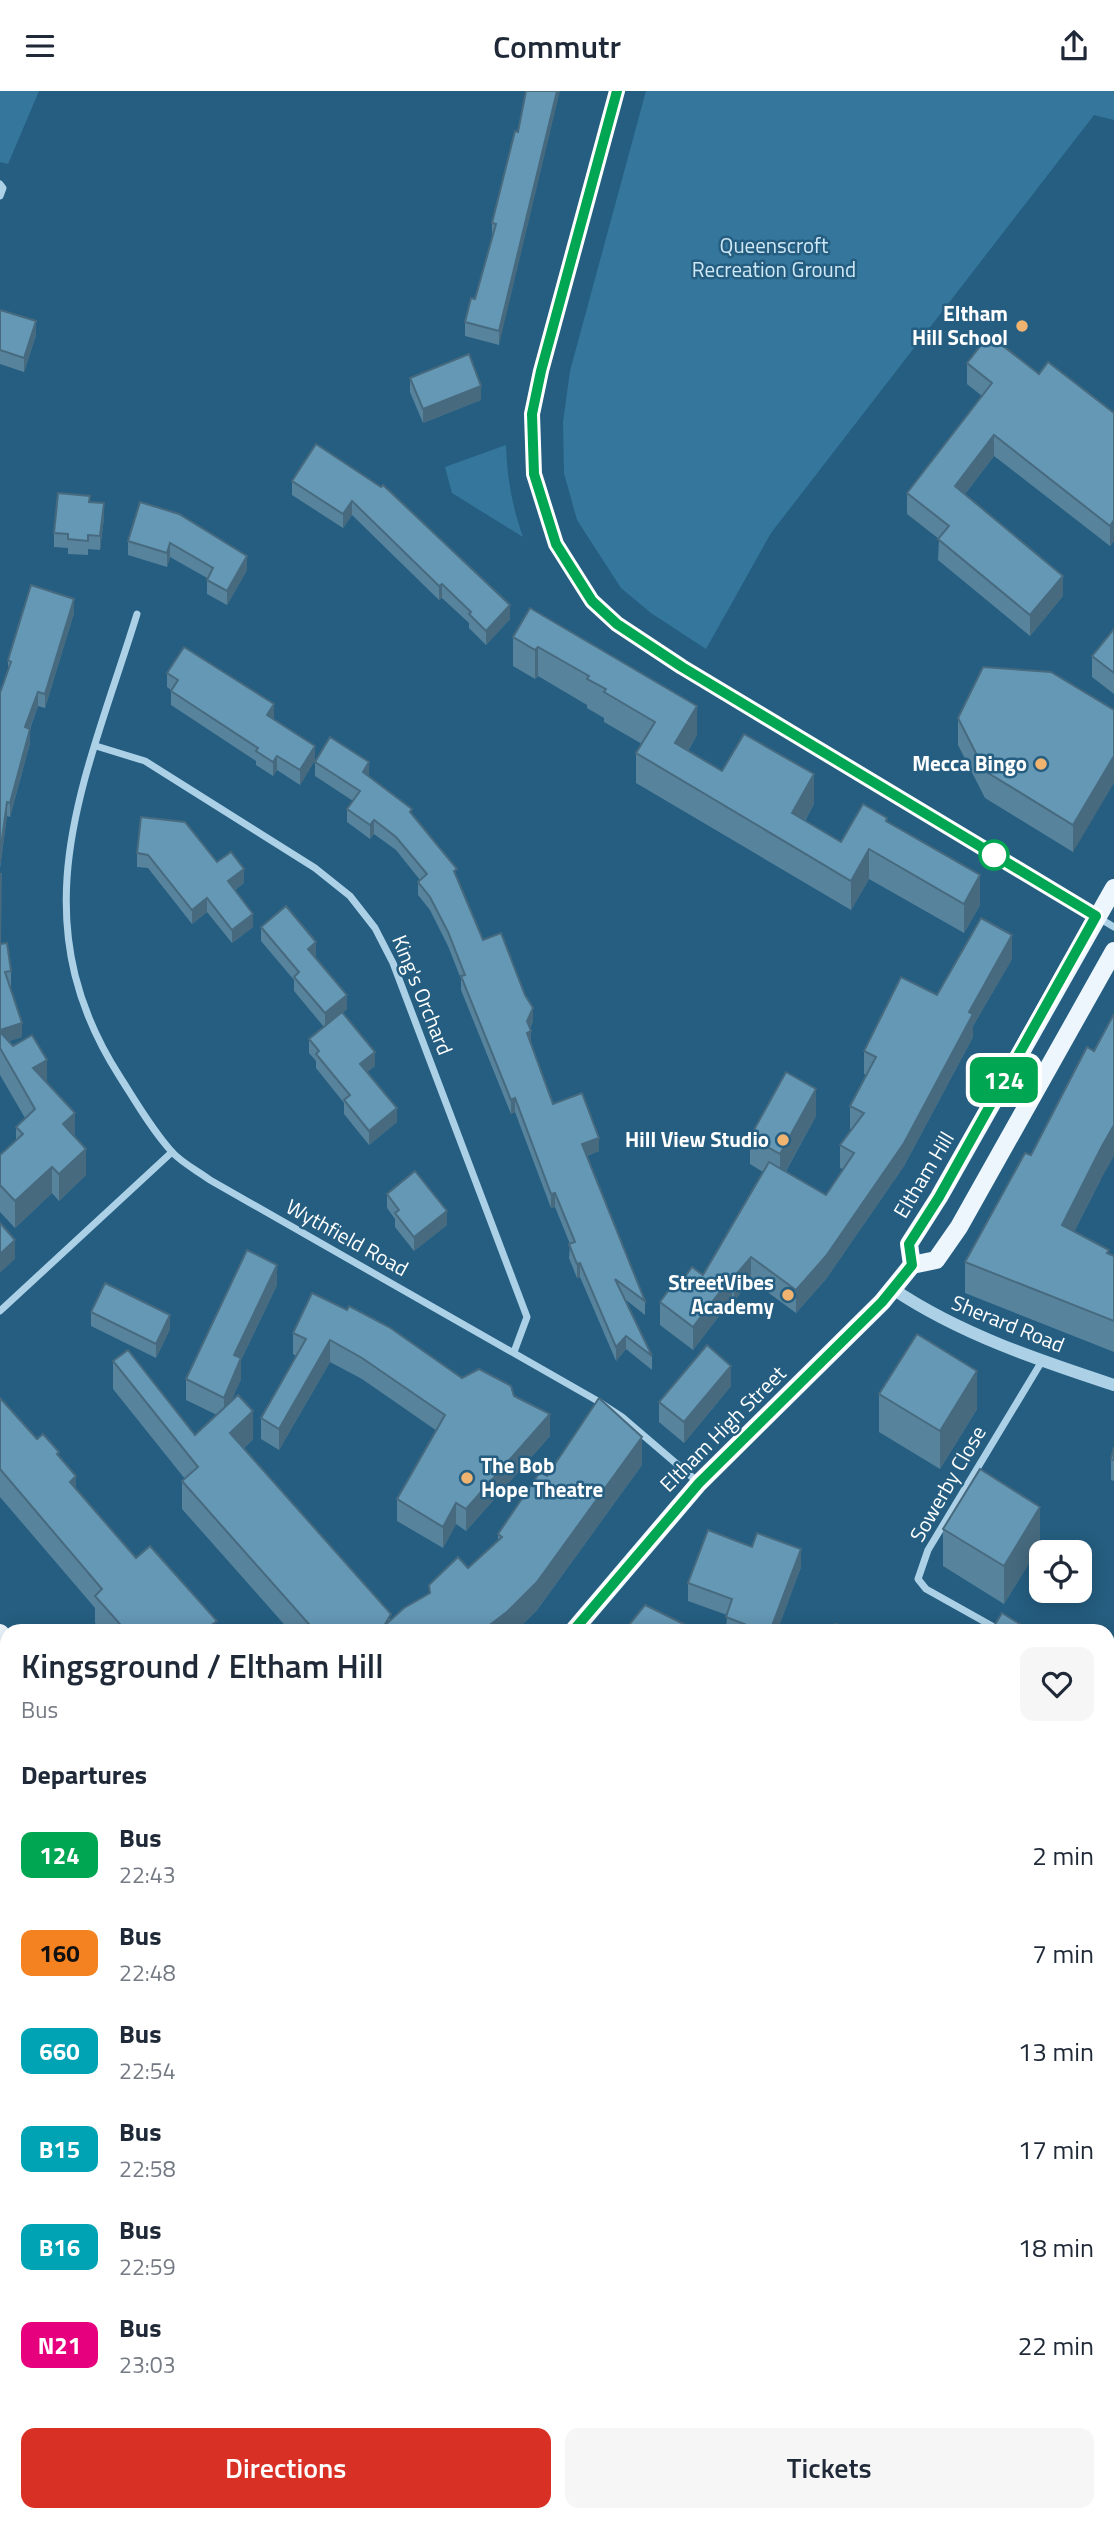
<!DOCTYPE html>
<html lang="en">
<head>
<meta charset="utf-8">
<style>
	body { margin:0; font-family:"Titillium Web",sans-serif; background:#f6f6f7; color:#1f2937; height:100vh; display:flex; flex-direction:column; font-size:26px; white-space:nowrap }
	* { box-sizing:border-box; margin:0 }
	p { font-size:23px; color:#747a83 }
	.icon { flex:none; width:38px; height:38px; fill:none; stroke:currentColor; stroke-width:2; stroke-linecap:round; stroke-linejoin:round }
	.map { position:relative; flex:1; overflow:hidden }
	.side { position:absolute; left:0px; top:1533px; width:1115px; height:898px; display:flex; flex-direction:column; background:#fff; border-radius:21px 21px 0 0; box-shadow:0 4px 18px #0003 }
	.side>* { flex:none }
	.badge { padding:0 14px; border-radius:10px; font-size:24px; line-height:46px }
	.fabs { position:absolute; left:1029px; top:1449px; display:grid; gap:14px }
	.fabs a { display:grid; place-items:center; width:63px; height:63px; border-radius:14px; background:#fff; box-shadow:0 4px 18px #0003; font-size:35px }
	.map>.badge { position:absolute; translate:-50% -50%; box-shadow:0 0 0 4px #fff }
	h2 { padding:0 21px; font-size:26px; line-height:63px }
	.round { display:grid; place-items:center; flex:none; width:74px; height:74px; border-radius:14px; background:#f6f6f7 }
	.head { display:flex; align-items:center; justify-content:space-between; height:119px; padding:0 21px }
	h1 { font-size:33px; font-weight:600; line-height:52px }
	.cta { display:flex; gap:14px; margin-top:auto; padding:14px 21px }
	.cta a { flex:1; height:80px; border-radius:14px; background:#d93025; color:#fff; font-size:28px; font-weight:600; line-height:80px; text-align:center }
	.cta a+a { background:#f6f6f7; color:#1f2937 }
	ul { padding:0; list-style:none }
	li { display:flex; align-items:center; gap:21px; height:98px; padding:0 21px }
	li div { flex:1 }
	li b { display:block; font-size:26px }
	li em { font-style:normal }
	li .badge { min-width:77px; font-weight:700; text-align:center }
	header { display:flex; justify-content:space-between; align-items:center; height:91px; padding:0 21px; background:#fff; font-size:32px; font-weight:600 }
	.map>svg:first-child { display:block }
	.green { fill:#35779c }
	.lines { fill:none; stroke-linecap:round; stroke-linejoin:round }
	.minor { stroke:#acd1e7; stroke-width:7 }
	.tertiary { stroke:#acd1e7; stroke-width:12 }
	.primary { stroke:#edf6fd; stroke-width:18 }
	.wall { fill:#57839c }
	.shaded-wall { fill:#476a7f }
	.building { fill:#6598b5; stroke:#476a7f; stroke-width:2 }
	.line-casing { stroke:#fff; stroke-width:16 }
	.line { stroke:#00a651; stroke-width:10 }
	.poi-dot { fill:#f1b370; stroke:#255e81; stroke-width:2.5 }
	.stop-dot { fill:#fff; stroke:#00a651; stroke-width:3.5 }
	.labels { text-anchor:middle; stroke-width:5; stroke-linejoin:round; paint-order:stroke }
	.park-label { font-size:21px; fill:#cfe8f5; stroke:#255e81 }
	.poi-label { font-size:21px; font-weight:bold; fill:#fff; stroke:#255e81; text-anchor:end }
	.street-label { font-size:21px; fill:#fff; stroke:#255e81 }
</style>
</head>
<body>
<header><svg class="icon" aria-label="menu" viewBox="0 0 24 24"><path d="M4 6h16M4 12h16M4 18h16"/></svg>Commutr<svg class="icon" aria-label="share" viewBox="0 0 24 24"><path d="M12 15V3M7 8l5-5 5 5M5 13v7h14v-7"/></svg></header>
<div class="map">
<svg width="1114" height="2430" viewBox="0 0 1114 2430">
	<rect width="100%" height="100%" fill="#255e81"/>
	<g class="green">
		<path d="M0,0H39L8,73L0,71Z"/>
		<path d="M646,0H1114V29L1094,24L771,442L706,558L651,522L621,497L577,429L564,382L563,331L570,280Z"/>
		<path d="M506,354C507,387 512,415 523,446L452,402L445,376Z"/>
		<path d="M1108,1737L1114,1738V1877L1108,1900Z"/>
	</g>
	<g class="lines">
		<g class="minor">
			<path d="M617,0L532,322L534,383L556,453L592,510L617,533L682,576L1114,836"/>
			<path d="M0,93L3,97L0,105"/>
			<path d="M137,523C86,688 16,824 120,986C136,1011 152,1039 172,1061C182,1072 198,1080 210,1089L596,1309L622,1326L699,1392"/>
			<path d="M96,655L145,670L315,777L350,805L375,837L393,872L527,1226L514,1261"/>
			<path d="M0,1220L172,1061"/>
			<path d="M1001,1540L926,1498L918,1488L928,1459L1042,1270"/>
			<path d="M468,2430L471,2424"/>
			<path d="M716,2430L718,2424"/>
		</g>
		<path class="tertiary" d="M893,1198C960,1243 1038,1269 1114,1294"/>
		<g class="primary">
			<path d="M912,1174L909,1153L939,1106L1114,797"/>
			<path d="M912,1174L936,1169L959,1136L1114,860"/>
			<path d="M573,1540L699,1392L882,1211L912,1174"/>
			<path d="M0,1542L7,1550"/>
			<path d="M1108,2179L1114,2181"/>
			<path d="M0,2183L7,2173"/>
		</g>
	</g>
	<g class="wall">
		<path d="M515,40L499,254L465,245V231L475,208L492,146V132Z"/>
		<path d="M0,219L36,244L24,281L0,273Z"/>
		<path d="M967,272L1039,283L1114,322V450L1110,455L994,365L965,403L1063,505L1030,545L938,469L939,448L907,423V402L982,305L967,293Z"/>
		<path d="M410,287L481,309L423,332L410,301Z"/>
		<path d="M316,353L510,528L486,554L469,537V532L442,507L439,509L352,424L343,437L292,404V390Z"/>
		<path d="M90,411L104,426L100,459L88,458V464L68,463V457L54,456V442Z"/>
		<path d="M140,411L247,479L227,514L207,503V487L170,466L167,476L128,464V450Z"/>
		<path d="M530,517L697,644L688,660L722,680L814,713L805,730L841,751L887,731L980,814L964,842L869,788L851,819L636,692V662L642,653L604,631V627L587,617V614L538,585L535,588L513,575V546Z"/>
		<path d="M74,522L45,617L38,615L30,638V652L10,726L7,725L0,777V602L8,580V569Z"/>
		<path d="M1114,538V603L1092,586V565Z"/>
		<path d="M167,582L274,627L273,628L315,669L300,694L277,679L273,685L256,674V670L171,614V599L167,596Z"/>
		<path d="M1114,619L1073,761L985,707L958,654V627Z"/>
		<path d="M315,671L369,685L412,724L457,787L483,849L533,930L530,937L531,951L553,1013L599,1060L587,1065L645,1210V1224L626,1209L652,1265V1279L626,1258L616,1270L580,1186L577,1187L569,1167L570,1153L555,1116L551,1117L515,1021L511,1023L461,899V888L448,855L430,819L418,804V791L420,789L396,759L374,743L370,748L347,731V718L353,710L315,685Z"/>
		<path d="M137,762L217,771L244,792L235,799L253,836L232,852L207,821L192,833L148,777L137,776Z"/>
		<path d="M0,783V853L11,880V895H10L22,946L9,950L47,992L75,1046L86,1084L59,1110L52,1102L15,1137L0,1121V1064L16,1050V1036L25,1027L0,984Z"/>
		<path d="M261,836L316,865L315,866L347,918L342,922L375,975L367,981L397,1031L369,1054L344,1023V1012L316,977V970L309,962V948L324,936L294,900V889L261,850Z"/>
		<path d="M1012,868L973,935V946L904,1075L826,1188L796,1222L751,1189L734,1210L732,1208L693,1259L660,1234V1211L675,1199L703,1184L763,1081L750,1073V1046L816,1025L786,1080L826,1104L843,1078L840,1077V1054L851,1039L850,1038V1015L866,984L864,983V960L937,904Z"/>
		<path d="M1101,1088L1074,1141L1109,1163L1114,1165V1261L965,1202V1171Z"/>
		<path d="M387,1103L447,1134L414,1160L395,1136V1128L387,1117Z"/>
		<path d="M277,1194L241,1269V1288L231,1310L253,1348L244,1357L391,1529L429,1503V1494L468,1477L498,1450V1443L547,1385L642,1374L537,1519L516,1540H290L182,1418V1390L185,1388L113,1298V1270L195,1344L217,1324L186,1309V1288Z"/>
		<path d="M312,1202L462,1287L514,1305L550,1345L466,1440L456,1433L443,1457L397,1430V1408L437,1340L362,1288L330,1271L279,1359L261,1348V1327L296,1265L293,1263V1242Z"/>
		<path d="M91,1221L170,1238L156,1267L91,1235Z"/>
		<path d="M731,1295L684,1352L659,1331V1311Z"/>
		<path d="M879,1303L977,1318L940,1378L879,1341Z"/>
		<path d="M0,1307L37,1348L59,1365L76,1398L136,1467L219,1540H102L95,1532V1517L0,1406Z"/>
		<path d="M1114,1356V1390L1111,1389V1368Z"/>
		<path d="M943,1438L1040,1454L1004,1513L943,1475Z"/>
		<path d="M801,1476L777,1540H726L727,1524L688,1510V1492Z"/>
		<path d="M0,1580L7,1588V1656L0,1648Z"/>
		<path d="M7,1733L1,1785H0V1740Z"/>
		<path d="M0,1835L7,1838V1928L0,1924Z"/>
		<path d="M0,1946L7,1948V2112L3,2109L0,2114Z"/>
		<path d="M1108,2049L1114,2051V2118L1108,2115Z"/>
		<path d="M1108,2234L1114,2236V2290H1112L1110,2294L1108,2293Z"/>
	</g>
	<g class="shaded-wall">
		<path d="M557,0H560L499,254V240Z"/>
		<path d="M36,230V244L24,281V267Z"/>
		<path d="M481,295V309L423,332V318Z"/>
		<path d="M994,344V365L955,416V395Z"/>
		<path d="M352,410V424L343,437V423Z"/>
		<path d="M104,412V426L100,459V445Z"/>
		<path d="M1114,429V450L1110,455V435Z"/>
		<path d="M170,452V466L167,476V462Z"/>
		<path d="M247,465V479L227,514V500Z"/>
		<path d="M1063,485V505L1030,545V524Z"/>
		<path d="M442,493V507L439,509V495Z"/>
		<path d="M74,508V522L45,617V603Z"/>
		<path d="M510,514V528L486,554V540Z"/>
		<path d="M538,556V585L535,588V559Z"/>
		<path d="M38,601V615L25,650V636Z"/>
		<path d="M274,613V627L267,638V624Z"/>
		<path d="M697,615V644L675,682V652Z"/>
		<path d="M30,638V652L10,726V712Z"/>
		<path d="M315,655V669L300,694V679Z"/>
		<path d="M277,665V679L273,685V671Z"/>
		<path d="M1114,665V692L1073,761V734Z"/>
		<path d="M369,671V685L363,681Z"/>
		<path d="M814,683V713L792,752V722Z"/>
		<path d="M7,711V725L0,777V763Z"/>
		<path d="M374,729V743L370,748V734Z"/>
		<path d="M869,758V788L851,819V790Z"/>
		<path d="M244,778V792L228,804V790Z"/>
		<path d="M980,784V814L964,842V813Z"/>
		<path d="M207,807V821L192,833V819Z"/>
		<path d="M253,823V836L232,852V839Z"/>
		<path d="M1012,844V868L973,935V946L904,1075L826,1188L796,1222V1199L969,921Z"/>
		<path d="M316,851V865L308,872V858Z"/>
		<path d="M347,904V918L325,937V922Z"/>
		<path d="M533,917V930L527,941L531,940V954L527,955V930Z"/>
		<path d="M22,932V946L0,953V939Z"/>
		<path d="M375,961V975L360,987V973Z"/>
		<path d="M47,969V995L33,977Z"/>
		<path d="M816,998V1025L780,1090V1063Z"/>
		<path d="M515,1007V1021L511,1023V1009Z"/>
		<path d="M397,1017V1031L369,1054V1040Z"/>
		<path d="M75,1022V1049L63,1033Z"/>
		<path d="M1114,1034V1065L1101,1088L1062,1165V1134L1101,1057Z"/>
		<path d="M599,1047V1060L582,1067V1053Z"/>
		<path d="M86,1058V1084L59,1110V1083Z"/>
		<path d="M52,1076V1102L15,1137V1110Z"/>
		<path d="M555,1102V1116L551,1117V1103Z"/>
		<path d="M447,1120V1134L414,1160V1146Z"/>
		<path d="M15,1149V1168L0,1182V1163Z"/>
		<path d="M751,1166V1189L734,1210V1186Z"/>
		<path d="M580,1172V1186L577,1187V1173Z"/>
		<path d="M277,1174V1194L241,1269V1288L224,1327V1307L234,1264Z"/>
		<path d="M732,1185V1208L693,1259V1236Z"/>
		<path d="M170,1224V1238L156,1267V1253Z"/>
		<path d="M626,1245V1258L616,1270V1256Z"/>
		<path d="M330,1249V1271L279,1359V1338Z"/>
		<path d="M731,1275V1295L684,1352V1331Z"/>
		<path d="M977,1280V1318L940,1378V1340Z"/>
		<path d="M253,1320V1348L230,1370V1342Z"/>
		<path d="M550,1323V1345L466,1440V1418Z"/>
		<path d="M642,1346V1374L537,1519L516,1540H482Z"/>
		<path d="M76,1385V1412L70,1391Z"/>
		<path d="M456,1412V1433L443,1457V1436Z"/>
		<path d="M1040,1416V1454L1004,1513V1475Z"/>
		<path d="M801,1458V1476L777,1540H770Z"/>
		<path d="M7,1766V1780L1,1785V1771Z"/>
		<path d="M3,2088V2109L0,2114V2092Z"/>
		<path d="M1112,2276V2290L1110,2294V2280Z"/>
		<path d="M121,2424H124V2430H118Z"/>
		<path d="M502,2424H505V2430H501Z"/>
		<path d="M667,2424H671L669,2430H665Z"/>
		<path d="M793,2424H797L795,2430H791Z"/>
		<path d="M991,2424H996L995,2430H990Z"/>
	</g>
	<g class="building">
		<path d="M526,0H557L499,240L465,231L471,207L475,208L496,133L492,132L515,40L518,41Z"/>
		<path d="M0,219L36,230L24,267L0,259Z"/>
		<path d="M989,244L1039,283L1048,271L1114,322V429L1110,435L994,344L955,395L1063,485L1030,524L938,448L949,435L907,402L992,292L967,272Z"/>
		<path d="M469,263L481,295L423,318L410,287Z"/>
		<path d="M316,353L381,396L383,394L510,514L486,540L469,523L471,521L442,493L439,495L352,410L343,423L292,390Z"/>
		<path d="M58,402L90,405L89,411L104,412L100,445L88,444V450L68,448V443L54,442Z"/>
		<path d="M140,411L179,423L247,465L227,500L207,489L213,477L170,452L167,462L128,450Z"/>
		<path d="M31,494L74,508L45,603L38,601L25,636L30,638L10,712L7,711L0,763V602L11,571L8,569Z"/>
		<path d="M530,517L697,615L675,652L722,680L744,643L814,683L792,722L841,751L863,713L887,727L886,730L980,784L964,813L869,758L851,790L636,662L655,631L604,601L606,598L587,588L589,585L538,556L535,559L513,546Z"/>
		<path d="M1114,538V582L1092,565Z"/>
		<path d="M184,556L274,613L267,624L315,655L300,679L277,665L273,671L256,660L258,657L171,600L178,589L167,582Z"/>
		<path d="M983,576L1051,581L1114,619V665L1073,734L985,680L958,627Z"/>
		<path d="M330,646L369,671L363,681L412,718L410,721L457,778L454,780L483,849L501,842L525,904L533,917L527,930L531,940L527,942L553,1013L582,1002L599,1047L582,1053L645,1210L615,1188L652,1265L626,1245L616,1256L580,1172L577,1173L569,1153L575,1151L555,1102L551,1103L515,1007L511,1009L461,885L465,884L448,841L430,806L418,791L427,783L396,746L374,729L370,734L347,718L360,700L315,671Z"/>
		<path d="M141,726L185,731L217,771L231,761L244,778L228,790L253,823L232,839L207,807L192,819L148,764L137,762Z"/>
		<path d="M0,783H1L0,853L7,852L11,880L5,881L22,932L0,939Z"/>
		<path d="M286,815L316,851L308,858L347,904L325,922L294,886L299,881L261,836Z"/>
		<path d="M981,827L1012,844L969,921L973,923L904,1052L826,1165L796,1199L751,1166L734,1186L732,1185L693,1236L660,1211L671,1196L675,1199L692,1176L703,1184L769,1071L826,1104L854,1062L840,1054L864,1022L850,1015L876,966L864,960L901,886L937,904Z"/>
		<path d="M342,921L375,961L360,973L397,1017L369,1040L344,1009L350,1004L316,963L319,960L309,948Z"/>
		<path d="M1114,923V1034L1101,1057L1062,1134L1109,1159L1107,1162L1114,1165V1230L965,1171L1025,1062L1031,1064L1087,956L1094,960Z"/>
		<path d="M0,941L13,955L32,944L47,969L33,977L75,1022L63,1033L86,1058L59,1083L52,1076L15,1110L0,1094V1064L23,1043L16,1036L35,1018L0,957Z"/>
		<path d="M786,981L816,998L780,1063L750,1046Z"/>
		<path d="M415,1080L447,1120L414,1146L395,1122L399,1119L387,1103Z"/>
		<path d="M0,1132L15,1149L0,1163Z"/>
		<path d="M247,1159L277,1174L234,1264L241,1267L224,1307L186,1288Z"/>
		<path d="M105,1192L170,1224L156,1253L91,1221Z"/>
		<path d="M312,1202L347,1219L349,1215L389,1236L462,1287L479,1278L511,1295L514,1305L550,1323L466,1418L456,1412L443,1436L397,1408L445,1324L362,1267L330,1249L279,1338L261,1327L306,1248L293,1242Z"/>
		<path d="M917,1243L977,1280L940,1340L879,1303Z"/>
		<path d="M707,1254L731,1275L684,1331L659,1311Z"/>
		<path d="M128,1259L195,1344L238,1304L253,1320L230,1342L391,1523L384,1535L404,1517L430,1502L429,1494L458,1466L468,1477L502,1446L498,1443L540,1381L547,1385L599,1307L642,1346L537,1491L508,1520L482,1540H315L182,1390L198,1376L113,1270Z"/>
		<path d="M0,1307L37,1348L43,1343L59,1361L57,1363L76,1385L70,1391L136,1467L150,1455L217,1530L213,1533L219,1540H126L95,1505L102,1498L0,1378Z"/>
		<path d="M1114,1356V1369L1111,1368Z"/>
		<path d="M980,1378L1040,1416L1004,1475L943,1438Z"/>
		<path d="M708,1439L752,1456L757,1442L801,1458L770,1540H762L726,1526L732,1508L688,1492Z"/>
		<path d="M645,1514L698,1540H624Z"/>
		<path d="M1002,1522L1031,1540H991Z"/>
		<path d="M835,1533L857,1540H833Z"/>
		<path d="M0,1580L7,1588V1635L0,1627Z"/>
		<path d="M7,1733V1766L1,1771H0V1740Z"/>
		<path d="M0,1835L7,1838V1907L0,1902Z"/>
		<path d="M0,1946L7,1948V2090L3,2088L0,2092Z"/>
		<path d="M1108,2049L1114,2051V2104L1108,2101Z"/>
		<path d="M1108,2234L1114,2236V2276H1112L1110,2280L1108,2279Z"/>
		<path d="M0,2247L7,2251V2424H121L118,2430H0Z"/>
		<path d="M482,2424H502L501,2430H479Z"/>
		<path d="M627,2424H667L665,2430H626Z"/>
		<path d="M755,2424H793L791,2430H753Z"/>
		<path d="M956,2424H991L990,2430H955Z"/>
		<path d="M1070,2425L1084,2430H1068Z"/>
	</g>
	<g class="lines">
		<defs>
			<path id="line" d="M573,1540L699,1392L882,1211L912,1174L909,1153L939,1106L1096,825L682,576L617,533L592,510L556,453L534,383L532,323L541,280L617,0"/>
		</defs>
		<use href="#line" class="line-casing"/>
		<use href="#line" class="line"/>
	</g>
	<g class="poi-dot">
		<circle cx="1022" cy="235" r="7"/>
		<circle cx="1041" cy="673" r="7"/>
		<circle cx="783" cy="1049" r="7"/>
		<circle cx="788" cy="1204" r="7"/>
		<circle cx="467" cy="1387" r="7"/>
	</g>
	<circle class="stop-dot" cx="994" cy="764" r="14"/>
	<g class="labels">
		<g class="park-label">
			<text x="774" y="162">Queenscroft<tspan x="774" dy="24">Recreation Ground</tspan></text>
		</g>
		<g class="poi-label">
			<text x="1008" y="230">Eltham<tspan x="1008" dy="24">Hill School</tspan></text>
			<text x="1027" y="680">Mecca Bingo</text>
			<text x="769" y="1056">Hill View Studio</text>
			<text x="774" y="1199">StreetVibes<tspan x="774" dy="24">Academy</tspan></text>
			<text x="481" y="1382" text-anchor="start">The Bob<tspan x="481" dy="24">Hope Theatre</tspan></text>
		</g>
		<g class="street-label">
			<text transform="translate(422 904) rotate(68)" y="7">King's Orchard</text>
			<text transform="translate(924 1084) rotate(-59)" y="7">Eltham Hill</text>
			<text transform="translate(347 1147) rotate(29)" y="7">Wythfield Road</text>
			<text transform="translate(1008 1233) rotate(22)" y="7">Sherard Road</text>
			<text transform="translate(723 1338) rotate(-45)" y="7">Eltham High Street</text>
			<text transform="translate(948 1393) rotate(-60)" y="7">Sowerby Close</text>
		</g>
	</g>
</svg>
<div class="fabs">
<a><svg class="icon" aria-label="locate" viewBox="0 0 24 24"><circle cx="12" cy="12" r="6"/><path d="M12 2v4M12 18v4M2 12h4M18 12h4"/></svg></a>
</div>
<b class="badge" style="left:1004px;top:989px;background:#00a651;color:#fff">124</b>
<section class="side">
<div class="head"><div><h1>Kingsground / Eltham Hill</h1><p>Bus</p></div><a class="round"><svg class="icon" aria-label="heart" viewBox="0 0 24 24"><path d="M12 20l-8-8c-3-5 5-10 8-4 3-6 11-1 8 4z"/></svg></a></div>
<h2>Departures</h2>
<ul>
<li><span class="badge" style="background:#00a651;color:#fff">124</span><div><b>Bus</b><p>22:43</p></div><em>2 min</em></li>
<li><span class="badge" style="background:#f58220;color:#111">160</span><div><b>Bus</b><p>22:48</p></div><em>7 min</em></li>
<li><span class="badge" style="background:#00a3b4;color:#fff">660</span><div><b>Bus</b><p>22:54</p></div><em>13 min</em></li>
<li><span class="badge" style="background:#00a3b4;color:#fff">B15</span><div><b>Bus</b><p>22:58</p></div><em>17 min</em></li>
<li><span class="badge" style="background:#00a3b4;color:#fff">B16</span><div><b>Bus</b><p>22:59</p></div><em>18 min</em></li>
<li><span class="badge" style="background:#e6007e;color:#fff">N21</span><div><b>Bus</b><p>23:03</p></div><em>22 min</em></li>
</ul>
<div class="cta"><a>Directions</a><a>Tickets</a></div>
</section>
</div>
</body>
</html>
